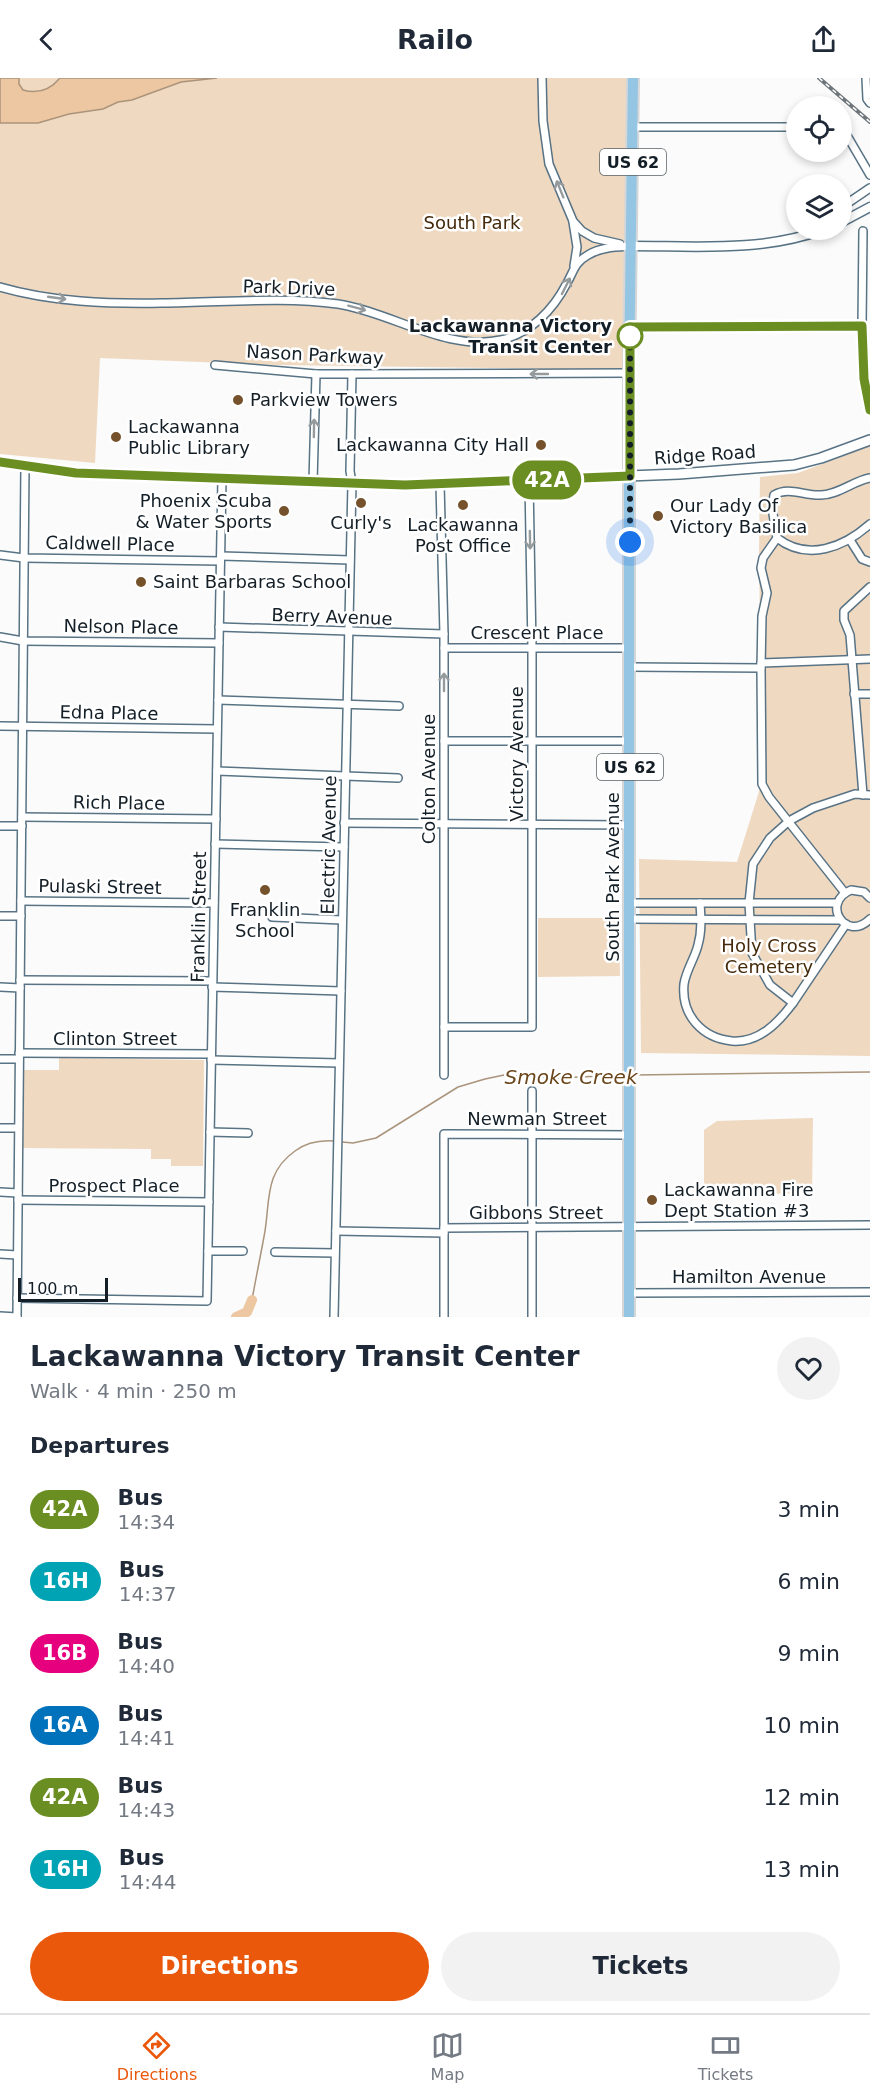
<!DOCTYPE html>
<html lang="en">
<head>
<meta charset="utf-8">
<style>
	body { margin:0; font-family:"DejaVu Sans",sans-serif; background:#f2f2f3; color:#1f2937; height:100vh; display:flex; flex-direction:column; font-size:22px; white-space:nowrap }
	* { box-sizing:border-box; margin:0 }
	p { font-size:20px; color:#747a83 }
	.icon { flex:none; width:33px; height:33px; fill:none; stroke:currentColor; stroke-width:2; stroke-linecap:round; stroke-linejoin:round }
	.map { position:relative; height:1239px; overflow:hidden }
	.panel { display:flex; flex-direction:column; background:#fff; flex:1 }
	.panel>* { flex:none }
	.badge { padding:0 12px; border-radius:20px; font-size:21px; line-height:39px }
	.buttons { position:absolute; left:786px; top:18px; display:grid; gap:12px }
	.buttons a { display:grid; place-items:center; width:66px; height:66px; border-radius:50%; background:#fff; box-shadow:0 3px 9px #0003; font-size:30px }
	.scale { position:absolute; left:18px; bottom:15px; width:90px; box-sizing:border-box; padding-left:6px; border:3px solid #131e26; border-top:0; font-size:16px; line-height:21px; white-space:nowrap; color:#131e26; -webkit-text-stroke:4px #fff; paint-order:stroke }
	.you { position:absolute; width:30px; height:30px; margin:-15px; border:4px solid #fff; border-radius:50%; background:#1a73e8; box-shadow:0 0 0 9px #1a73e833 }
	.map>.badge { position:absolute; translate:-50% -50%; box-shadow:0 0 0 3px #fff }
	h2 { padding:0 30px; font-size:22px; line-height:54px }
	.round { display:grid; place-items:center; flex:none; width:63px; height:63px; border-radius:32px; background:#f2f2f3 }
	.head { display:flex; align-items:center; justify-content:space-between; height:102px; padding:0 30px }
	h1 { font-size:28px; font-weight:600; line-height:45px }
	.action { display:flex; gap:12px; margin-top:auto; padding:12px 30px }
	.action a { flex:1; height:69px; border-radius:36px; background:#ea580c; color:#fff; font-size:24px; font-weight:600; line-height:69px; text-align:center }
	.action a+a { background:#f2f2f3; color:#1f2937 }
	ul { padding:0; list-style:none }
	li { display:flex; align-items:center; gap:18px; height:72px; padding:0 30px }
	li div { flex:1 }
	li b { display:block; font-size:22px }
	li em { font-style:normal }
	li .badge { min-width:66px; font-weight:700; text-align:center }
	header { display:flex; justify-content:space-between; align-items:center; height:78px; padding:0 30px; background:#fff; font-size:27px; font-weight:600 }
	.menu { display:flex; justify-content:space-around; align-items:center; height:84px; border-top:2px solid #e0e1e3; background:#fff; font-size:16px; color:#747a83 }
	.menu a { display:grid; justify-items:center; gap:3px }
	.menu .on { color:#ea580c }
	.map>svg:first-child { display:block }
	.green { fill:#efd9c1 }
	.water { fill:#ecc7a1; stroke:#ab947c; stroke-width:1.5 }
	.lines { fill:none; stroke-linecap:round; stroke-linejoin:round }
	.stream { stroke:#ab947c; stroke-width:1.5 }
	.river { stroke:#ecc7a1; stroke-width:10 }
	.minor-casing { stroke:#587385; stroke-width:10 }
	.tertiary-casing { stroke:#587385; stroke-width:11 }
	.secondary-casing { stroke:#587385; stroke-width:12 }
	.primary-casing { stroke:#d5d6d8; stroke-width:14 }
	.minor { stroke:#fff; stroke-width:7 }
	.tertiary { stroke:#fff; stroke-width:8 }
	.secondary { stroke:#fff; stroke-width:9 }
	.primary { stroke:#94c5e3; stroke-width:10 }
	.rail-casing { stroke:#6f767b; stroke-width:4 }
	.rail { stroke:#fff; stroke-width:1.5; stroke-dasharray:4.5; stroke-linecap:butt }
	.oneway { stroke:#959a9d }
	.line-casing { stroke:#fff; stroke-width:14 }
	.line { stroke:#6b8e23; stroke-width:9 }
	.walk { stroke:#131e26; stroke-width:6; stroke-dasharray:0 10.8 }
	.stop-dot { fill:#fff; stroke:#6b8e23; stroke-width:3 }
	.poi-dot { fill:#75522b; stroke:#fff; stroke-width:2 }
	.labels { text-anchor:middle; stroke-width:5; stroke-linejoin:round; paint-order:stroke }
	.shield { fill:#fff; stroke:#5a6267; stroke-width:1.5 }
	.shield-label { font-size:16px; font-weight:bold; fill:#131e26 }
	.park-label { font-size:18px; fill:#442a0b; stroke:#fff }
	.street-label { font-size:18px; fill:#131e26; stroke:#fff }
	.stop-label { font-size:18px; font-weight:bold; fill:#131e26; stroke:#fff; text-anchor:end }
	.poi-label { font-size:18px; fill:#131e26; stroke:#fff; text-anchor:start }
	.water-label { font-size:20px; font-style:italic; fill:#6b461a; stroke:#fff }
</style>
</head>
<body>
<header><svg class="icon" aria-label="back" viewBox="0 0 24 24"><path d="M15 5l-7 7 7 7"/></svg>Railo<svg class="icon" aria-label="share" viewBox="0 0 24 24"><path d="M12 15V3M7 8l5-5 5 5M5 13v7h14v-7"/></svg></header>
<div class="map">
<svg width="870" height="1239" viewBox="0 0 870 1239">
	<rect width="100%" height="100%" fill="#fafbfa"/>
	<g class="green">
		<path d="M0,0H627L624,292L277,287L100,280L95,385L0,376Z"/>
		<path d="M870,368V978L641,975L639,781L737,784L762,704L759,475L760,399L798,395Z"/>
		<path d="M538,840H619L620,898L538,899Z"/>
		<path d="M59,980L204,982L203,1088H171V1081H151V1071L20,1070L21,992H59Z"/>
		<path d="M813,1040L812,1115L704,1117V1052L717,1043Z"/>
	</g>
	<path class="water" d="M0,0H19V6L23,12C37,16 50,12 60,0H217L181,4L132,22L118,24L103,31L69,36L38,45H0Z"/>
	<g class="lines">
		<g class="stream">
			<path d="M634,997L870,994"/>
			<path d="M342,1064L353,1065L376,1060L458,1009L485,1001L504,997L559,1000L623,997"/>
			<path d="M252,1222C256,1199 261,1176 265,1153C270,1121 265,1094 295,1073C307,1064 319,1062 334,1063"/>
		</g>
		<path class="river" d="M236,1239L247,1234L252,1222"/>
		<defs>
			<g id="minor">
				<path d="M542,0L543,43L549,86L573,143L582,153L594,160L620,166"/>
				<path d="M866,0L867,21L870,25"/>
				<path d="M633,49H796"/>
				<path d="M842,49L870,97"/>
				<path d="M842,129L870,110"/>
				<path d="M573,144L577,169L574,188"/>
				<path d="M863,153L862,248L864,301L870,332"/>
				<path d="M0,209C52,224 108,226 162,225C220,225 280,218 338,226C391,234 447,274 501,262C531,255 553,232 567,205C574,193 574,185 588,177C601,169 616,169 632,168"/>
				<path d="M630,249L862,248"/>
				<path d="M215,287L316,296H352L629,295"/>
				<path d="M870,400C853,403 838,417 821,417C804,418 789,408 774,417L772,430L777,460C808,484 844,469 870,446"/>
				<path d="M313,404L316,296"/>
				<path d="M440,406L444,556V997"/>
				<path d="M850,462L862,481L870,484"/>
				<path d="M0,477L24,480L220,483"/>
				<path d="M221,478L350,482"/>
				<path d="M219,549L444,556"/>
				<path d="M0,559L23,563L219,565"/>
				<path d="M444,570H629"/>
				<path d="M761,585L870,581"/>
				<path d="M630,589L761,590L762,706L769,719L845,815"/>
				<path d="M761,590L762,538L767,515L761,490L763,480L777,460"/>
				<path d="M854,616H870"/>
				<path d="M218,622L399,628"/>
				<path d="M0,648L217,651"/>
				<path d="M444,663H630"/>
				<path d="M217,693L398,700"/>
				<path d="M863,717L850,557L844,542V533L870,509"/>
				<path d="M22,739L216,741"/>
				<path d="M344,745L630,747"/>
				<path d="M0,748H22"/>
				<path d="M215,766L344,769"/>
				<path d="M870,820L864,814L851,812C820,825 846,865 870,841"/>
				<path d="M21,823L214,825"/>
				<path d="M630,825H837"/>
				<path d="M700,825C701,839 702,853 698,867C695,880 686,892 684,906C681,937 702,960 732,963C759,965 778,945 793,925"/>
				<path d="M0,838H21"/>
				<path d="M272,839L342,842"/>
				<path d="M630,841L841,842"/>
				<path d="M846,846L793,925L770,907L752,875L749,825L753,786L770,760L789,743L813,730L855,716L870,717"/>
				<path d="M20,902L212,903"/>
				<path d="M0,909L20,910"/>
				<path d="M212,909L341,913"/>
				<path d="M444,949H532V570L529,403"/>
				<path d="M19,975L211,976"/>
				<path d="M0,981H19"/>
				<path d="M211,982L339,985"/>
				<path d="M532,1013V1239"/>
				<path d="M0,1050H18"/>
				<path d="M210,1054L248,1055"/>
				<path d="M0,1114L18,1115"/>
				<path d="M18,1122L209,1124"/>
				<path d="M444,1150L870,1147"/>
				<path d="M336,1153L444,1155"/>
				<path d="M208,1173H243"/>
				<path d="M275,1174L335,1175"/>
				<path d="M0,1176L17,1177"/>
				<path d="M629,1215L870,1214"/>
				<path d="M17,1220L207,1223L222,400"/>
				<path d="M0,1238L17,1239"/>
				<path d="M17,1239L25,388"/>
				<path d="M334,1239L352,405L350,393L352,296"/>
				<path d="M444,1239V1056L629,1057"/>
			</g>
			<g id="tertiary">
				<path d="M842,144L870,129"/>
				<path d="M632,168C695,168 762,174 822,152"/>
			</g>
			<path id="secondary" d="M0,384L76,395L405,407L679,396L794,387L821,380L870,362"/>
			<path id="primary" d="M629,1239V295L633,0"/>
		</defs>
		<use href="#minor" class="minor-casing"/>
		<use href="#tertiary" class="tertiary-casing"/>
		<use href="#secondary" class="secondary-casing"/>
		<use href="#primary" class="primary-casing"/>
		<use href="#minor" class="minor"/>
		<use href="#tertiary" class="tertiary"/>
		<use href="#secondary" class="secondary"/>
		<use href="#primary" class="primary"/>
		<defs>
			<path id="rail" d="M819,0L870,44"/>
		</defs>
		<use href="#rail" class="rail-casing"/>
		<use href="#rail" class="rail"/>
	</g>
	<defs><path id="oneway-shaft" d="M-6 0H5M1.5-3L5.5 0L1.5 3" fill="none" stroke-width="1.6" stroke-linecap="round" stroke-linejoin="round" transform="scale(1.5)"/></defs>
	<g class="oneway">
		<use href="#oneway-shaft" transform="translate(560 111) rotate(-112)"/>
		<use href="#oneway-shaft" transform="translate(566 208) rotate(-63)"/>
		<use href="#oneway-shaft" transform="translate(57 220) rotate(8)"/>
		<use href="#oneway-shaft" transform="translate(357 230) rotate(15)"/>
		<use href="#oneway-shaft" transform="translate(539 296) rotate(180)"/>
		<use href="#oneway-shaft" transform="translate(314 350) rotate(-89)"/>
		<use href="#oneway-shaft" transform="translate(530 462) rotate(89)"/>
		<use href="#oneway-shaft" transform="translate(444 604) rotate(-90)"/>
	</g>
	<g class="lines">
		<defs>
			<path id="line" d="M0,384L76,395L405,407L630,398V249L862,248L864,301L870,332"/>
		</defs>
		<use href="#line" class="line-casing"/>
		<use href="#line" class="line"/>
		<path class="walk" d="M630,464V249V258"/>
	</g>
	<circle class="stop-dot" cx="630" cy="258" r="12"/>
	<g class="poi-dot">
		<circle cx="238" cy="322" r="6"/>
		<circle cx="116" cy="359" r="6"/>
		<circle cx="541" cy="367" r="6"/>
		<circle cx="361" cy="425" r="6"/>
		<circle cx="463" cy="427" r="6"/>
		<circle cx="284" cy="433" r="6"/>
		<circle cx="658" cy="438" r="6"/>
		<circle cx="141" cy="504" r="6"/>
		<circle cx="265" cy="812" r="6"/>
		<circle cx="652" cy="1122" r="6"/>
	</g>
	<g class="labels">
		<g class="shield">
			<rect x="600" y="71" width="66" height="26" rx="4.5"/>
			<rect x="597" y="676" width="66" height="26" rx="4.5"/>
		</g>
		<g class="shield-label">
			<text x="633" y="90">US 62</text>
			<text x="630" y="695">US 62</text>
		</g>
		<g class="park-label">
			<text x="472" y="151">South Park</text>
			<text x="769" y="874">Holy Cross<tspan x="769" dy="21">Cemetery</tspan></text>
		</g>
		<g class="street-label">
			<text transform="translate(289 210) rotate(2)" y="6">Park Drive</text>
			<text transform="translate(315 277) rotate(3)" y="6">Nason Parkway</text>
			<text transform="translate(705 377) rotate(-4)" y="6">Ridge Road</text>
			<text transform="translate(110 466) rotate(1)" y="6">Caldwell Place</text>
			<text transform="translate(332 539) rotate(2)" y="6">Berry Avenue</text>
			<text transform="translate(121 549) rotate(1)" y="6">Nelson Place</text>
			<text x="537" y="561">Crescent Place</text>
			<text transform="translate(109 635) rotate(1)" y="6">Edna Place</text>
			<text transform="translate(517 676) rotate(-90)" y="6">Victory Avenue</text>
			<text transform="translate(429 701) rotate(-90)" y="6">Colton Avenue</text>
			<text transform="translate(119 725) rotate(1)" y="6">Rich Place</text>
			<text transform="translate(329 767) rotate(-89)" y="6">Electric Avenue</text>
			<text transform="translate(613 799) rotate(-90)" y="6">South Park Avenue</text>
			<text transform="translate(100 809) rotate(1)" y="6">Pulaski Street</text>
			<text transform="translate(199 839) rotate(-89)" y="6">Franklin Street</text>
			<text x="115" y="967">Clinton Street</text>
			<text x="537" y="1047">Newman Street</text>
			<text x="114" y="1114">Prospect Place</text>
			<text x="536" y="1141">Gibbons Street</text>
			<text x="749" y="1205">Hamilton Avenue</text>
		</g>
		<g class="stop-label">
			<text x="612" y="254">Lackawanna Victory<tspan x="612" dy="21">Transit Center</tspan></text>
		</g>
		<g class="poi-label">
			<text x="250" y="328">Parkview Towers</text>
			<text x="128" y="355">Lackawanna<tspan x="128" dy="21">Public Library</tspan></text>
			<text x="529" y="373" text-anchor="end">Lackawanna City Hall</text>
			<text x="272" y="429" text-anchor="end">Phoenix Scuba<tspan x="272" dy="21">&amp; Water Sports</tspan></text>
			<text x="670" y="434">Our Lady Of<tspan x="670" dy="21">Victory Basilica</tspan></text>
			<text x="361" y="451" text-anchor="middle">Curly's</text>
			<text x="463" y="453" text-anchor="middle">Lackawanna<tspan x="463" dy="21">Post Office</tspan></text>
			<text x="153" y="510">Saint Barbaras School</text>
			<text x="265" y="838" text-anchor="middle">Franklin<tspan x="265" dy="21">School</tspan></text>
			<text x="664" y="1118">Lackawanna Fire<tspan x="664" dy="21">Dept Station #3</tspan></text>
		</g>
		<g class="water-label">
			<text x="571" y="1006">Smoke Creek</text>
		</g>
	</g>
</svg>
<div class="buttons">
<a><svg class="icon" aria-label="locate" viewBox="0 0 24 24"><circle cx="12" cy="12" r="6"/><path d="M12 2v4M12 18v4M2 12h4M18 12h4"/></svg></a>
<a><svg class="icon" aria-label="layers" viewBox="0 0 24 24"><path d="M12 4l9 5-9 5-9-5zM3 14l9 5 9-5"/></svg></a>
</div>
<div class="scale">100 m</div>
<div class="you" style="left:630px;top:464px"></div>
<b class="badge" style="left:547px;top:402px;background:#6b8e23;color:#fff">42A</b>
</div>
<section class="panel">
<div class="head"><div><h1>Lackawanna Victory Transit Center</h1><p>Walk · 4 min · 250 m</p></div><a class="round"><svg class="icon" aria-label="heart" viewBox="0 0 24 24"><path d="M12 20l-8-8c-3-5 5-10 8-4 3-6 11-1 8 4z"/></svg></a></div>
<h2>Departures</h2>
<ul>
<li><span class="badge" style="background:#6b8e23;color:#fff">42A</span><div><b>Bus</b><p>14:34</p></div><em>3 min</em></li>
<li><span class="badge" style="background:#00a3b4;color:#fff">16H</span><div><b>Bus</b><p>14:37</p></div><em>6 min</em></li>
<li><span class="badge" style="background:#e6007e;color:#fff">16B</span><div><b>Bus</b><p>14:40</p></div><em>9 min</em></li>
<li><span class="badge" style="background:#0072bc;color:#fff">16A</span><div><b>Bus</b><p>14:41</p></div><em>10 min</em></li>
<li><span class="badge" style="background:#6b8e23;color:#fff">42A</span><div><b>Bus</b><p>14:43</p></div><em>12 min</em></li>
<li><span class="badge" style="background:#00a3b4;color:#fff">16H</span><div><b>Bus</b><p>14:44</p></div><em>13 min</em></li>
</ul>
<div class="action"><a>Directions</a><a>Tickets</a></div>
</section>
<nav class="menu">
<a class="on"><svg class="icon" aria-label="directions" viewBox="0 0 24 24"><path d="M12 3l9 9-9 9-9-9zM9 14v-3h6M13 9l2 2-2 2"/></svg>Directions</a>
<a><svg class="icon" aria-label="map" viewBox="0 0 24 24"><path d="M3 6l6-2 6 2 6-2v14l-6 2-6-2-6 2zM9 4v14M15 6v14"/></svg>Map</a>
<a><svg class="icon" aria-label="tickets" viewBox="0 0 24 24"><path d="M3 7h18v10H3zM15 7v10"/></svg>Tickets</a>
</nav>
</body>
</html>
